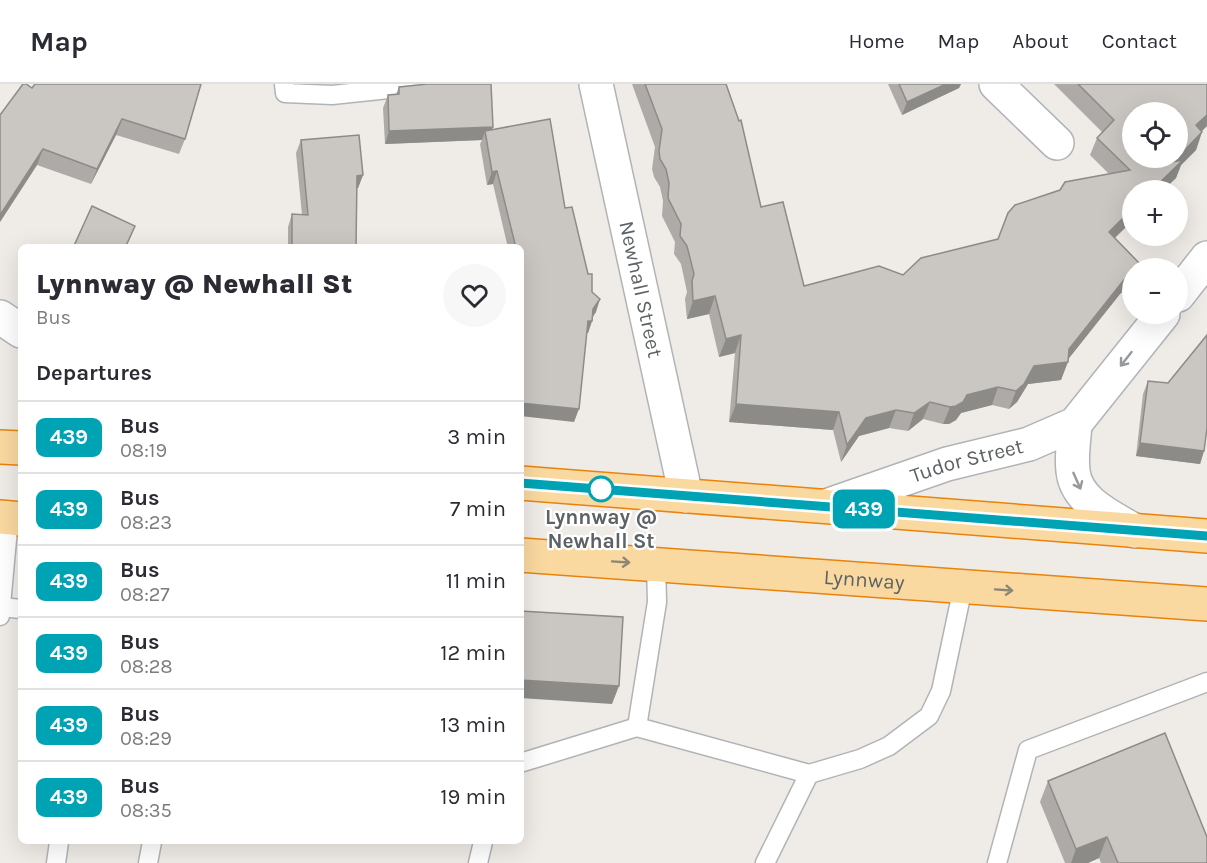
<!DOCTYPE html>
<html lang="en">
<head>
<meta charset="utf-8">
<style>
	body { margin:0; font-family:Karla,sans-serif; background:#f7f7f7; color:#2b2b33; height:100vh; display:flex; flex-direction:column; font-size:22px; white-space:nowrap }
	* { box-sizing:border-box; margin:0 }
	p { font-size:20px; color:#7c7c81 }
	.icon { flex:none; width:33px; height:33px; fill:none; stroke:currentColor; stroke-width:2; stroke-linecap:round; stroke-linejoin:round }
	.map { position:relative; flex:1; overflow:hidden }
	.panel { position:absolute; left:18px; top:160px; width:506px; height:600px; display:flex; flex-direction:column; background:#fff; border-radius:9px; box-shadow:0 6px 24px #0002 }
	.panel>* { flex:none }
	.badge { padding:0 12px; border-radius:9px; font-size:21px; line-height:39px }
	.buttons { position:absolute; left:1122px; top:18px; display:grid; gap:12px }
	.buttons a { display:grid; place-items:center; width:66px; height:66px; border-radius:50%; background:#fff; box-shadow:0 6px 24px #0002; font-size:30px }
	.map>.badge { position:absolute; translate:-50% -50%; box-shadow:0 0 0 3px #fff }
	h2 { padding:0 18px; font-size:22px; line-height:54px }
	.round { display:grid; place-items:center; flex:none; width:63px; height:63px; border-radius:32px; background:#f7f7f7 }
	.head { display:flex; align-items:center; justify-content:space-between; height:102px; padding:0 18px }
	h1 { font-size:28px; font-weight:800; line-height:45px }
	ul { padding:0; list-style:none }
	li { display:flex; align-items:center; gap:18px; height:72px; padding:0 18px; border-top:2px solid #e1e1e2 }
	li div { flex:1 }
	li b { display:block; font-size:22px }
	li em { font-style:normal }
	li .badge { min-width:66px; font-weight:700; text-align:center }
	header { display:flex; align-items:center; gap:36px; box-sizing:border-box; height:84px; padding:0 30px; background:#fff; border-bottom:2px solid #e1e1e2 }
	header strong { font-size:28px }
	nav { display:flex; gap:33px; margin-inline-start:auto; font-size:21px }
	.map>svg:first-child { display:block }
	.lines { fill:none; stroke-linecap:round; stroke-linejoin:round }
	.service-casing { stroke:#b1b4b7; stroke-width:21 }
	.minor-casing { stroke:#b1b4b7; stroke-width:36 }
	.secondary-casing { stroke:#b2b6b9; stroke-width:36 }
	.trunk-casing { stroke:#e9830b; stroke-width:36 }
	.service { stroke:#fff; stroke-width:18 }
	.minor { stroke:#fff; stroke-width:33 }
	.secondary { stroke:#fff; stroke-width:33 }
	.trunk { stroke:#fad9a0; stroke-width:33 }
	.wall { fill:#aeaaa7 }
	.shaded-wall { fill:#8d8b88 }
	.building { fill:#cac6c2; stroke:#8d8b88; stroke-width:1.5 }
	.oneway { stroke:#96999b }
	.oneway2 { stroke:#8c8677 }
	.line-casing { stroke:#fff; stroke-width:14 }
	.line { stroke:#00a3b4; stroke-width:9 }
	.stop-dot { fill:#fff; stroke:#00a3b4; stroke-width:3 }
	.labels { text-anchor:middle; stroke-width:4.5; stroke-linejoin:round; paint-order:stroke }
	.street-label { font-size:21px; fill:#5d6265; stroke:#fff }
	.stop-label { font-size:21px; font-weight:bold; fill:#5d6265; stroke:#fff }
</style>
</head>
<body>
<header>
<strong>Map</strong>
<nav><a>Home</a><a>Map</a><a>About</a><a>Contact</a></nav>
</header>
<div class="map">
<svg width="1207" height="779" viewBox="0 0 1207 779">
	<rect width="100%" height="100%" fill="#efebe6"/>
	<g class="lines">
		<defs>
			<g id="service">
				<path d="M284,0L285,9L332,11L436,0"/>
				<path d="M656,481L657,518L637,643L809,690L765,779"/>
				<path d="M1,523L21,525"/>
				<path d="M0,532L9,434"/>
				<path d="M520,679L637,643"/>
				<path d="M809,690L860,675L889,662L929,632L941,607L963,503"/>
				<path d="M56,779L59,758"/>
				<path d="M148,779L152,758"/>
				<path d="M478,779L483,758"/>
				<path d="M997,779L1028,666L1207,598"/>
			</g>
			<g id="minor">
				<path id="s1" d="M596,0L686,412"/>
				<path d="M996,0L1057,59"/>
				<path d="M1178,211L1207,174"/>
				<path d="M1075,340C1074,355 1071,372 1073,387C1076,418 1112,433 1135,447"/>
				<path id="s2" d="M826,422L947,380L1029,360L1075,340L1163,230"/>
			</g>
			<path id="secondary" d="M0,233L21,247"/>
			<g id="trunk">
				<path d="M0,363L21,364"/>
				<path d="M520,399L1207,452"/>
				<path d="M0,433L21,435"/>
				<path id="s3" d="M520,471L1207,520"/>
			</g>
		</defs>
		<use href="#service" class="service-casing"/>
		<use href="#minor" class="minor-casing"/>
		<use href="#secondary" class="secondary-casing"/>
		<use href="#trunk" class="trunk-casing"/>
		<use href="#service" class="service"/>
		<use href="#minor" class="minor"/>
		<use href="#secondary" class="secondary"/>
		<use href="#trunk" class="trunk"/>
	</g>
	<g class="wall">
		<path d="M632,0H726L761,123L804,202L903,191L998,155L1109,90L1090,71L1097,54L1102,48L1054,0H1207V42L1202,47L1196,66L1181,81L1176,94L1115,154L1141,181L1139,184H1132L1120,210L1068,275L1061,296L1028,300L1017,318L1009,325L992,321L961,329L956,336L949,340H943L923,335L908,347L889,344L859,352L841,378L833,346L729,338L735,269L719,273L709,230L687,235L685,215L687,208L681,180L674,170L675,158L662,132L663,117L660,103L654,93L652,85L655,63Z"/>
		<path d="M888,0H961L959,4L902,31Z"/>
		<path d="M399,3L493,43L492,46L565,124L592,208L596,228L593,233L592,237L588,249H587L574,338L520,164H508L493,100L487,101L480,60L482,56L385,60L383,24L388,11L396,10Z"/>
		<path d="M32,4L185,55L179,70L116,51L91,100L37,81L0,138V31Z"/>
		<path d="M301,56L363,91L358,104H357L356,164H288V143L292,130L302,131L296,69Z"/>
		<path d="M1148,297L1204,367L1200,380L1136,372L1143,310Z"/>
		<path d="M1048,697L1207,779H1101L1099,774L1088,779H1065L1040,718Z"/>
	</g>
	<g class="shaded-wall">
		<path d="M946,0H961L959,4L902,31L907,18Z"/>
		<path d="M1207,31V42L1189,59L1196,41Z"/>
		<path d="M122,35L116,51L91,100L97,85Z"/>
		<path d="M493,43L488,56L485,47L482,56L385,60L389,47Z"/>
		<path d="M1202,48L1196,66L1181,81L1176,94L1163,106H1152L1172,78Z"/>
		<path d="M43,65L37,81L0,138V131Z"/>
		<path d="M497,87L493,100L487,101L492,88Z"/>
		<path d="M363,91L358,104L352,105L357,92Z"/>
		<path d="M1132,125V137L1102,166L1109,148Z"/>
		<path d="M1132,187V200L1120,210L1066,278H1068L1061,296L1028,300L1017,318L1009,325L1016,307L1034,282L1127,192Z"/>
		<path d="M715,212L709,230L687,235L693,217Z"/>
		<path d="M600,215L596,228L589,237H592L588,249H583L593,225Z"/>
		<path d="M741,251L735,269L719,273L726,255Z"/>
		<path d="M998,303L992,321L961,329L956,336L949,340H943L950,323L967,311Z"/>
		<path d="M930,318L923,335L908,347L914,329Z"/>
		<path d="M520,319L579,325L574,338L520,332Z"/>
		<path d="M736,320L839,328L833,346L729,338Z"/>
		<path d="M896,326L889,344L859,352L841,378L847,361L866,334Z"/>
		<path d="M1140,359L1204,367L1200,380L1136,372Z"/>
		<path d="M520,596L619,602L612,620L520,614Z"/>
		<path d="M1107,753L1099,774L1088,779H1071L1076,765Z"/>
	</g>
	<g class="building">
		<path d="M23,0H26L32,4L35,0H201L185,55L122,35L97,85L43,65L0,131V31Z"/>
		<path d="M427,0H491L493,43L389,47L388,11L399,10V3Z"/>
		<path d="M645,0H726L739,37L741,36L761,123L783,118L804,202L879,182L903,191L921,174L998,155L1008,129L1015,121L1060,106L1065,98L1130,86L1097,54L1114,36L1078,0H1207V31L1196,41L1202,48L1178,73V28H1132V74H1177L1172,78L1183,76L1152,106H1132V125L1109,148L1141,181L1136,184H1132V187L1127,192L1069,265L1068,278L1034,282L1024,300L1016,307L998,303L967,311L963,318L956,322L950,323L930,318L914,329L896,326L866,334L847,361L839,328L736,320L741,251L726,255L715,212L693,217L692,197L694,190L687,162L680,152L681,140L668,114L669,99L666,85L660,75L659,67L662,45Z"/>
		<path d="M899,0H946L907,18Z"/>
		<path d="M550,35L565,124L572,123L588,190H592V208L600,215L593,225L592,237H588L579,325L520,319V164H516L497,87L492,88L485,47Z"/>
		<path d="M359,51L363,91L357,92L356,164L292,163V130L308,131L301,56Z"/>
		<path d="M92,122L135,142L125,164H73Z"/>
		<path d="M1207,251V344L1204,367L1140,359L1148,297L1168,299Z"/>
		<path d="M520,527L623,533L619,602L520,596Z"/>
		<path d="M1165,649L1207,753V779H1118L1107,753L1076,765L1048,697Z"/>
	</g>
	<defs><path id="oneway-shaft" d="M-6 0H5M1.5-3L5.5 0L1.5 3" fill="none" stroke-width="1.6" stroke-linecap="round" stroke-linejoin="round" transform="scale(1.5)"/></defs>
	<g class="oneway">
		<use href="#oneway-shaft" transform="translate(1126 275) rotate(128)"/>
		<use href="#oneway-shaft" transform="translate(1077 397) rotate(66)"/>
	</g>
	<g class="oneway2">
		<use href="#oneway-shaft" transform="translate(621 478) rotate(4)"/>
		<use href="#oneway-shaft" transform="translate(1004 506) rotate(4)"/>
	</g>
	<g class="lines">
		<defs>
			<path id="line" d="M520,399L1207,452"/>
		</defs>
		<use href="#line" class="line-casing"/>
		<use href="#line" class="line"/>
	</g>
	<circle class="stop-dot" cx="601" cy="405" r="12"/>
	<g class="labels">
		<g class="street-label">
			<text dy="7" stroke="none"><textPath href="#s1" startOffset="210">Newhall Street</textPath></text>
			<text dy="7" stroke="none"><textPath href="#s2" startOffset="148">Tudor Street</textPath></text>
			<text dy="7" stroke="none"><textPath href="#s3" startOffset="345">Lynnway</textPath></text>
		</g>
		<g class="stop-label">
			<text x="601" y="440">Lynnway @<tspan x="601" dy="24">Newhall St</tspan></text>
		</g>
	</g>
</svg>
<div class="buttons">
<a><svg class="icon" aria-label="locate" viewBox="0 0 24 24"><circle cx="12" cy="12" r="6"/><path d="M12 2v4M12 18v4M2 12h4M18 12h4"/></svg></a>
<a>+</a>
<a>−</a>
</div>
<b class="badge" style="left:864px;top:425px;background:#00a3b4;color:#fff">439</b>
<section class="panel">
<div class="head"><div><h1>Lynnway @ Newhall St</h1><p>Bus</p></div><a class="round"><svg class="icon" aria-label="heart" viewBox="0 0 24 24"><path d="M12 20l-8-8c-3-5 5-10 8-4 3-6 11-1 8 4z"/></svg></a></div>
<h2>Departures</h2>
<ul>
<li><span class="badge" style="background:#00a3b4;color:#fff">439</span><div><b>Bus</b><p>08:19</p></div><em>3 min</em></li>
<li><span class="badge" style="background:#00a3b4;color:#fff">439</span><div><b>Bus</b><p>08:23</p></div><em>7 min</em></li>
<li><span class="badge" style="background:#00a3b4;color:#fff">439</span><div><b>Bus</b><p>08:27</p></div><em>11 min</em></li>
<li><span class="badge" style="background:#00a3b4;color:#fff">439</span><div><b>Bus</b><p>08:28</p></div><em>12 min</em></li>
<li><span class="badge" style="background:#00a3b4;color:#fff">439</span><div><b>Bus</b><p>08:29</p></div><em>13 min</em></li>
<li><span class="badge" style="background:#00a3b4;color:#fff">439</span><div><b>Bus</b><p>08:35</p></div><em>19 min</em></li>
</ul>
</section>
</div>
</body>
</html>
